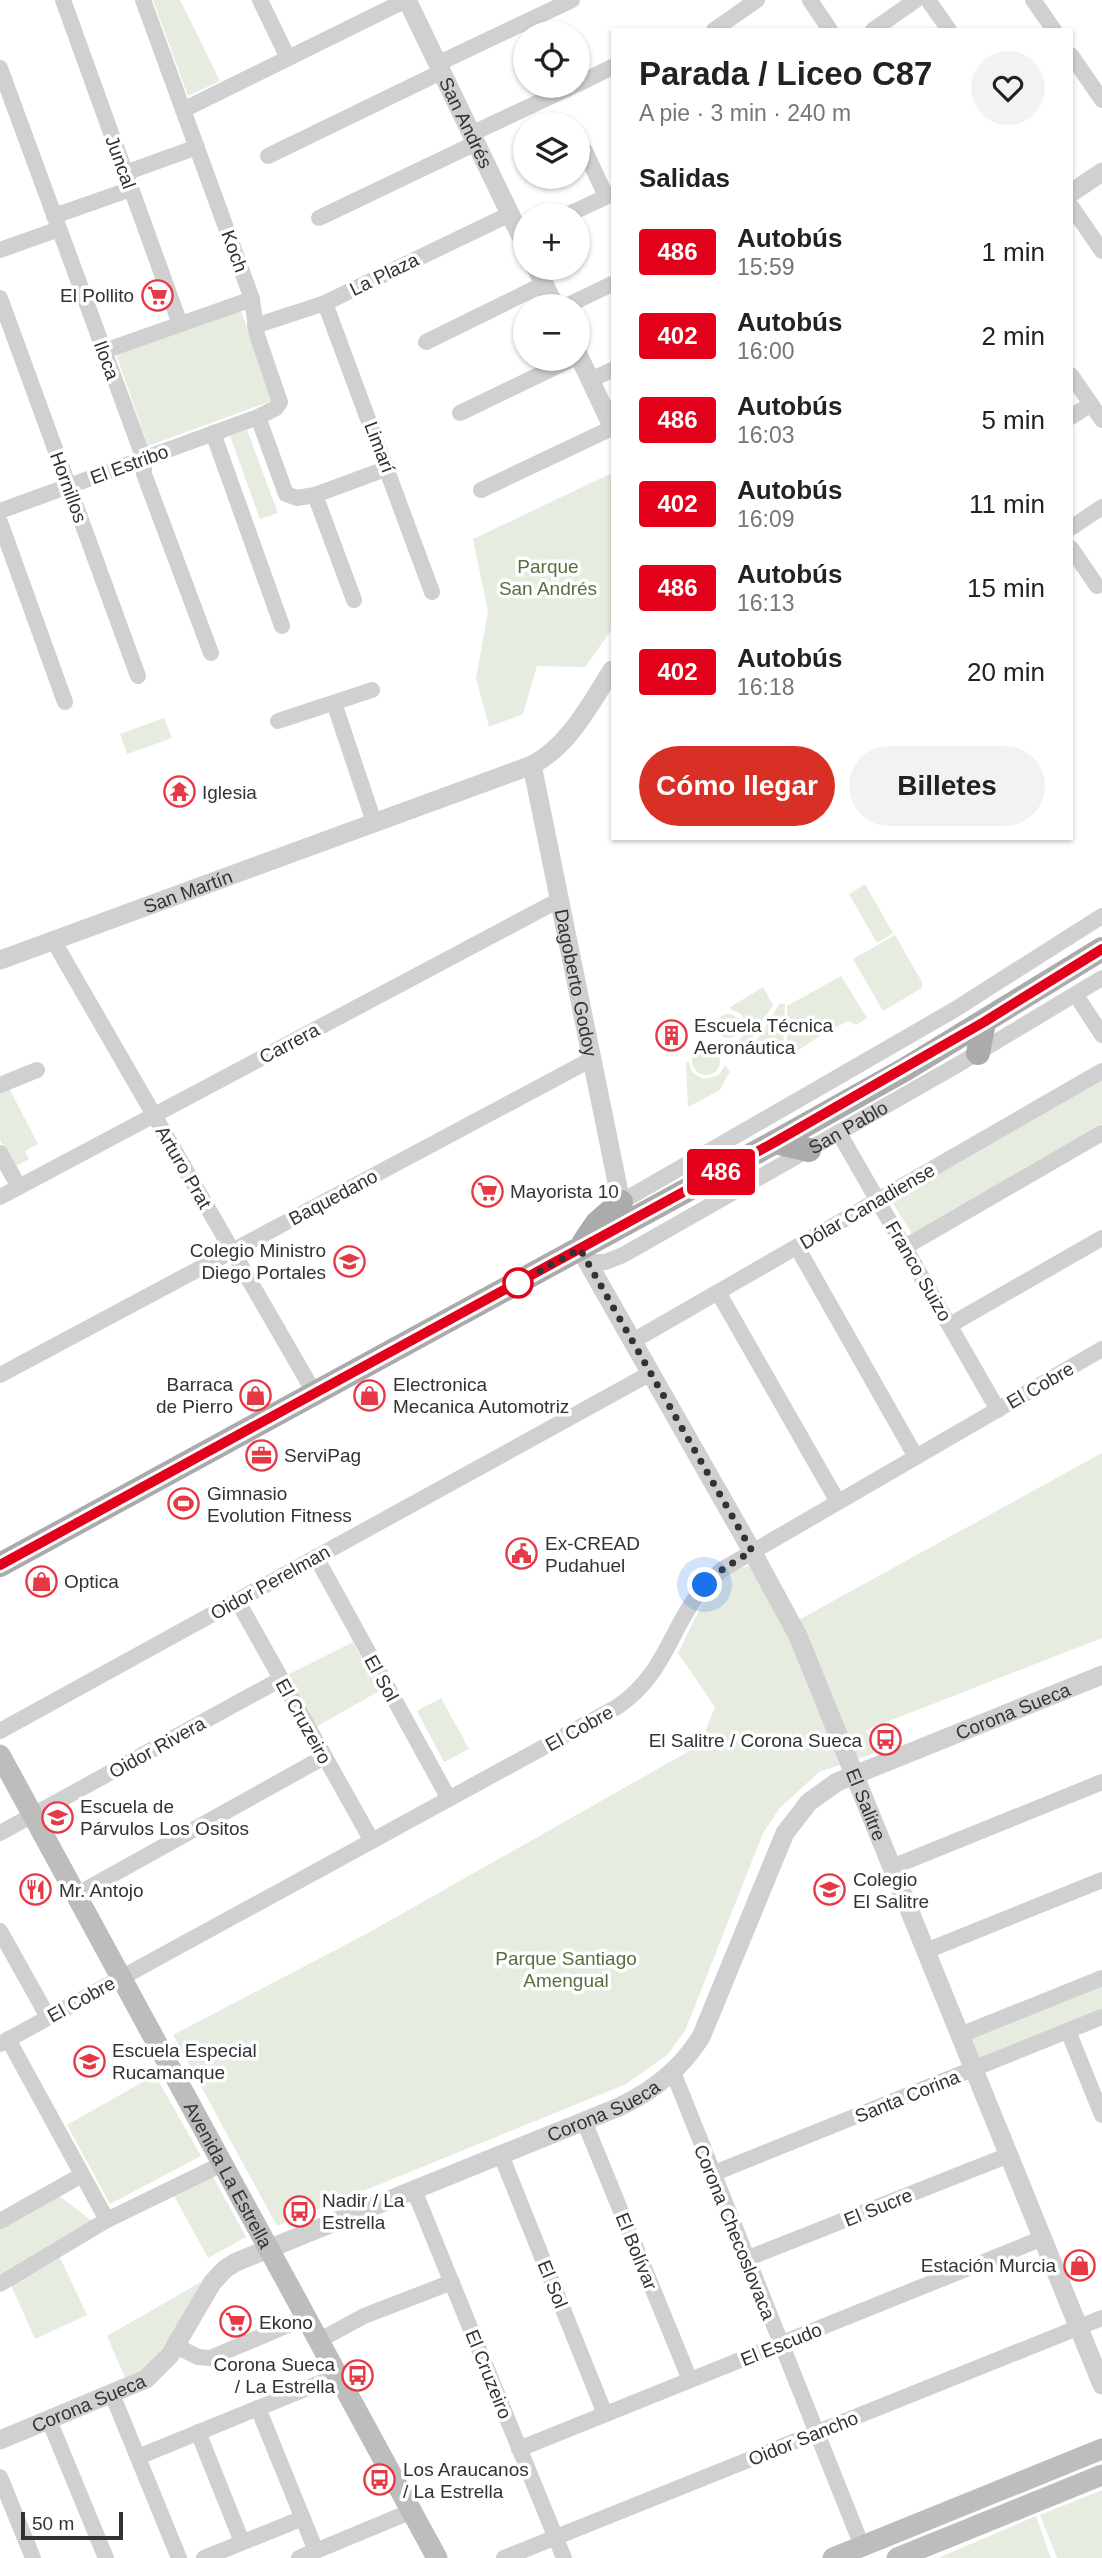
<!DOCTYPE html>
<html lang="es">
<head>
<meta charset="utf-8">
<style>
	body { margin:0; font-family:Arial,sans-serif; background:#f2f2f2; color:#222; height:100vh; display:flex; flex-direction:column; font-size:26px; white-space:nowrap }
	* { box-sizing:border-box; margin:0 }
	p { font-size:23px; color:#767676 }
	.icon { flex:none; width:38px; height:38px; fill:none; stroke:currentColor; stroke-width:2; stroke-linecap:round; stroke-linejoin:round }
	.map { position:relative; flex:1; overflow:hidden }
	.details { position:absolute; left:611px; top:28px; width:462px; height:812px; display:flex; flex-direction:column; background:#fff; border-radius:0px; box-shadow:0 2px 5px #0004 }
	.details>* { flex:none }
	.badge { padding:0 14px; border-radius:5px; font-size:24px; line-height:46px }
	.fabs { position:absolute; left:513px; top:21px; display:grid; gap:14px }
	.fabs a { display:grid; place-items:center; width:77px; height:77px; border-radius:50%; background:#fff; box-shadow:0 2px 5px #0004; font-size:35px }
	.scale { position:absolute; left:21px; bottom:18px; width:102px; box-sizing:border-box; padding-left:7px; border:4px solid #333; border-top:0; font-size:19px; line-height:24px; white-space:nowrap; color:#333; -webkit-text-stroke:5px #fff; paint-order:stroke }
	.you { position:absolute; width:35px; height:35px; margin:-18px; border:5px solid #fff; border-radius:50%; background:#1a73e8; box-shadow:0 0 0 10px #1a73e833 }
	.map>.badge { position:absolute; translate:-50% -50%; box-shadow:0 0 0 4px #fff }
	h2 { padding:0 28px; font-size:26px; line-height:63px }
	.round { display:grid; place-items:center; flex:none; width:74px; height:74px; border-radius:37px; background:#f2f2f2 }
	.overview { display:flex; align-items:center; justify-content:space-between; height:119px; padding:0 28px }
	h1 { font-size:33px; font-weight:600; line-height:52px }
	.primary-button { display:flex; gap:14px; margin-top:auto; padding:14px 28px }
	.primary-button a { flex:1; height:80px; border-radius:42px; background:#d93025; color:#fff; font-size:28px; font-weight:600; line-height:80px; text-align:center }
	.primary-button a+a { background:#f2f2f2; color:#222 }
	ul { padding:0; list-style:none }
	li { display:flex; align-items:center; gap:21px; height:84px; padding:0 28px }
	li div { flex:1 }
	li b { display:block; font-size:26px }
	li em { font-style:normal }
	li .badge { min-width:77px; font-weight:700; text-align:center }
	.map>svg:first-child { display:block }
	.green { fill:#e6ecdf }
	.lines { fill:none; stroke-linecap:round; stroke-linejoin:round }
	.minor { stroke:#d0d0d0; stroke-width:16 }
	.tertiary { stroke:#d0d0d0; stroke-width:19 }
	.secondary { stroke:#bdbdbd; stroke-width:21 }
	.primary { stroke:#ababab; stroke-width:24 }
	.line-casing { stroke:#fff; stroke-width:16 }
	.line { stroke:#e2001a; stroke-width:10 }
	.walk { stroke:#333; stroke-width:7; stroke-dasharray:0 12.6 }
	.stop-dot { fill:#fff; stroke:#e2001a; stroke-width:3.5 }
	.labels { text-anchor:middle; stroke-width:7; stroke-linejoin:round; paint-order:stroke }
	.street-label { font-size:19px; fill:#333; stroke:#fff }
	.poi-label { font-size:19px; fill:#333; stroke:#fff; text-anchor:start }
	.park-label { font-size:19px; fill:#56703f; stroke:#fff }
</style>
</head>
<body>
<div class="map">
<svg width="1102" height="2558" viewBox="0 0 1102 2558">
	<rect width="100%" height="100%" fill="#fff"/>
	<g class="green">
		<path d="M153,0H180L220,81L188,96Z"/>
		<path d="M241,311L274,400L148,446L116,354Z"/>
		<path d="M247,430L278,513L260,519L230,436Z"/>
		<path d="M612,473V629L585,667L537,666L523,714L489,727L476,678L488,612L473,539Z"/>
		<path d="M164,718L172,738L127,754L120,734Z"/>
		<path d="M865,884L893,933L877,943L849,894Z"/>
		<path d="M895,935L922,982V988L883,1011L853,959Z"/>
		<path d="M841,976L867,1018L856,1025L849,1021L827,1031L790,1056L787,1047V1006Z"/>
		<path d="M763,987L773,1005L749,1043L739,1041C746,1032 746,1024 741,1014L729,1008Z"/>
		<path d="M780,1003L785,1005L783,1052L754,1045Z"/>
		<circle cx="728" cy="1026" r="12"/>
		<circle cx="706" cy="1061" r="14"/>
		<path d="M689,1062L692,1072L703,1079L719,1075L725,1065L730,1071L720,1090L688,1107L686,1063Z"/>
		<path d="M1102,1075V1124L913,1236L891,1200Z"/>
		<path d="M9,1088L38,1144L25,1151L29,1159L14,1167L0,1140V1093Z"/>
		<path d="M1102,1453V1638L866,1730L875,1753L819,1772L779,1809L763,1833L685,2031L667,2055L626,2084L277,2226L173,2035L368,1933L691,1750L703,1737L715,1707L678,1653L706,1596L728,1573L750,1565L784,1628Z"/>
		<path d="M353,1642L379,1691L316,1727L289,1674Z"/>
		<path d="M441,1698L469,1749L444,1762L417,1711Z"/>
		<path d="M1102,1984V2011L976,2062L966,2038Z"/>
		<path d="M155,2075L201,2156L110,2204L67,2125Z"/>
		<path d="M211,2173L246,2237L208,2258L173,2194Z"/>
		<path d="M58,2195L92,2221L0,2278V2227Z"/>
		<path d="M60,2258L87,2315L35,2339L11,2285Z"/>
		<path d="M201,2282C182,2316 162,2363 126,2380L107,2336Z"/>
		<path d="M1102,2490V2558H1057L1040,2515Z"/>
		<path d="M1036,2516L1051,2558H938Z"/>
	</g>
	<g class="lines">
		<g class="minor">
			<path d="M63,0L180,324"/>
			<path d="M260,0L288,58"/>
			<path d="M810,0L830,30"/>
			<path d="M928,0L949,30"/>
			<path d="M1033,0L1054,30"/>
			<path d="M714,30L757,0"/>
			<path d="M873,30L916,0"/>
			<path d="M1071,55L1102,100"/>
			<path d="M437,64L572,0"/>
			<path d="M0,68L144,459V474L211,653"/>
			<path d="M578,84L612,67"/>
			<path d="M183,110L406,0"/>
			<path d="M471,134L573,86"/>
			<path d="M585,151L606,196"/>
			<path d="M268,156L441,72"/>
			<path d="M125,173L197,147"/>
			<path d="M1071,206L1102,251"/>
			<path d="M567,215L612,194"/>
			<path d="M54,216L131,189"/>
			<path d="M319,218L476,143"/>
			<path d="M0,250L59,229"/>
			<path d="M0,298L138,676"/>
			<path d="M325,303L432,592"/>
			<path d="M566,306L612,284"/>
			<path d="M255,326L325,303L510,214"/>
			<path d="M426,342L544,284"/>
			<path d="M104,351L252,299"/>
			<path d="M1071,375L1102,420"/>
			<path d="M590,380L612,370"/>
			<path d="M460,413L572,359"/>
			<path d="M258,417L286,494L297,498L315,495L388,468"/>
			<path d="M1071,417L1091,404"/>
			<path d="M213,433L282,626"/>
			<path d="M481,490L612,428"/>
			<path d="M315,495L354,600"/>
			<path d="M0,511L258,417L276,408L280,402L257,335L252,299L143,0"/>
			<path d="M0,522L65,702"/>
			<path d="M1071,528L1102,507"/>
			<path d="M1071,548L1097,586"/>
			<path d="M334,703L374,822"/>
			<path d="M278,721L372,690"/>
			<path d="M53,940L315,1394"/>
			<path d="M1076,995L1102,1035"/>
			<path d="M0,1085L37,1070"/>
			<path d="M839,1133L998,1410"/>
			<path d="M0,1153L19,1187"/>
			<path d="M0,1197L559,900"/>
			<path d="M621,1202L954,1010L1102,916"/>
			<path d="M797,1247L916,1457"/>
			<path d="M905,1247L1102,1133"/>
			<path id="s1" d="M587,1262H605L623,1255L959,1064L1102,978"/>
			<path d="M718,1292L838,1502"/>
			<path d="M950,1325L1102,1238"/>
			<path d="M633,1341L1102,1071"/>
			<path d="M0,1375L592,1059"/>
			<path d="M316,1557L449,1799"/>
			<path d="M237,1600L372,1841"/>
			<path d="M0,1731L651,1373"/>
			<path d="M0,1833L281,1679"/>
			<path d="M892,1867L1102,1782"/>
			<path d="M76,1895L324,1757"/>
			<path d="M0,1931L48,2017"/>
			<path d="M926,1951L1102,1880"/>
			<path d="M1068,2031L1102,2115"/>
			<path d="M960,2035L1102,1978"/>
			<path d="M8,2039L107,2220"/>
			<path d="M0,2044L617,1707C674,1669 670,1611 723,1569L1102,1349"/>
			<path d="M673,2072L862,2546"/>
			<path d="M584,2121L690,2380"/>
			<path d="M501,2155L605,2414"/>
			<path d="M712,2174L1102,2017"/>
			<path d="M414,2190L564,2558"/>
			<path d="M0,2221L82,2175"/>
			<path d="M746,2259L1009,2155"/>
			<path d="M0,2284L107,2220L222,2164"/>
			<path d="M318,2341L364,2316L452,2282"/>
			<path d="M176,2346L198,2357L210,2358L305,2318"/>
			<path d="M112,2394L179,2558"/>
			<path d="M258,2408L316,2551"/>
			<path d="M49,2420L106,2558"/>
			<path d="M198,2432L242,2542"/>
			<path d="M519,2449L1043,2238"/>
			<path d="M138,2457L337,2376"/>
			<path d="M0,2477L33,2558"/>
			<path d="M204,2558L303,2518"/>
			<path d="M299,2558L412,2511"/>
			<path d="M504,2558L1102,2318"/>
		</g>
		<g class="tertiary">
			<path id="s2" d="M407,0L525,245"/>
			<path d="M1071,193L1102,172"/>
			<path d="M536,268L555,306"/>
			<path d="M578,354L612,426"/>
			<path id="s3" d="M532,765L621,1202"/>
			<path id="s4" d="M0,960L532,765C569,746 591,703 612,670"/>
			<path id="s5" d="M580,1249L752,1551L798,1636L1102,2385"/>
			<path id="s6" d="M0,2440L146,2379L170,2355L212,2283L225,2269L236,2262L619,2107C653,2091 681,2069 701,2037L785,1833L809,1802L837,1782L1102,1675"/>
		</g>
		<g class="secondary">
			<path id="s7" d="M0,1755L437,2558"/>
			<path d="M833,2558L1102,2449"/>
			<path d="M897,2558L1102,2475"/>
		</g>
		<g class="primary">
			<path d="M978,1053L984,1022"/>
			<path d="M775,1142L809,1150"/>
			<path d="M584,1242L597,1223L621,1202"/>
			<path d="M0,1565L775,1142L904,1070L1102,949"/>
		</g>
	</g>
	<g class="lines">
		<defs>
			<path id="line" d="M0,1565L775,1142L984,1022L1102,949"/>
		</defs>
		<use href="#line" class="line-casing"/>
		<use href="#line" class="line"/>
		<path class="walk" d="M518,1283L580,1249L752,1551L723,1569L705,1585"/>
	</g>
	<defs>
		<symbol id="supermarket-ring" viewBox="-11 -11 22 22"><circle r="9.5" fill="#fff" stroke="#e63946" stroke-width="1.5"/><path d="M-6-5.5h2.5l.6 2H6L4.5 2H-2.5L-4.4-4H-6ZM-1.5 3.2a1.3 1.3 0 1 0 .1 0ZM3 3.2a1.3 1.3 0 1 0 .1 0Z" fill="#e63946"/></symbol>
		<symbol id="temple-ring" viewBox="-11 -11 22 22"><circle r="9.5" fill="#fff" stroke="#e63946" stroke-width="1.5"/><path d="M0-6L5-2H3V0L6.5 2.5H4V6H1.5V3h-3V6H-4V2.5H-6.5L-3 0V-2H-5Z" fill="#e63946"/></symbol>
		<symbol id="building-ring" viewBox="-11 -11 22 22"><circle r="9.5" fill="#fff" stroke="#e63946" stroke-width="1.5"/><path d="M-4-6H4V6H1V3H-1V6H-4ZM-2.5-4.3h1.7v1.8h-1.7ZM.8-4.3h1.7v1.8H.8ZM-2.5-1h1.7V.8h-1.7ZM.8-1h1.7V.8H.8Z" fill="#e63946"/></symbol>
		<symbol id="school-ring" viewBox="-11 -11 22 22"><circle r="9.5" fill="#fff" stroke="#e63946" stroke-width="1.5"/><path d="M0-5L7-2L0 1L-7-2ZM-4 1L0 2.5L4 1V4Q0 6-4 4Z" fill="#e63946"/></symbol>
		<symbol id="shop-ring" viewBox="-11 -11 22 22"><circle r="9.5" fill="#fff" stroke="#e63946" stroke-width="1.5"/><path d="M-5-2.5h2.3a2.7 3.5 0 0 1 5.4 0H5L5.5 6h-11ZM-1.5-2.5h3a1.5 2.3 0 0 0-3 0Z" fill="#e63946"/></symbol>
		<symbol id="office-ring" viewBox="-11 -11 22 22"><circle r="9.5" fill="#fff" stroke="#e63946" stroke-width="1.5"/><path d="M-6-3h4V-5.5h4V-3h4V5H-6ZM-1-4.5V-3h2v-1.5ZM-6 0V1H6V0Z" fill="#e63946"/></symbol>
		<symbol id="stadium-ring" viewBox="-11 -11 22 22"><circle r="9.5" fill="#fff" stroke="#e63946" stroke-width="1.5"/><path d="M0-5a6.5 5 0 1 0 0 10a6.5 5 0 1 0 0-10ZM-3.5-1.8h7v3.6h-7Z" fill="#e63946"/></symbol>
		<symbol id="civic-ring" viewBox="-11 -11 22 22"><circle r="9.5" fill="#fff" stroke="#e63946" stroke-width="1.5"/><path d="M-.6-6.5H3V-4.5H.6V-3L4-1V1h2V6H-6V1h2V-1L-.6-3ZM-1.2 2.5V6h2.4V2.5Z" fill="#e63946"/></symbol>
		<symbol id="bus-ring" viewBox="-11 -11 22 22"><circle r="9.5" fill="#fff" stroke="#e63946" stroke-width="1.5"/><path d="M-5-6H5V4H4V6H2V4H-2V6H-4V4H-5ZM-3.5-4V0h7V-4ZM-3.5 1.2v1.5H-2V1.2ZM2 1.2v1.5H3.5V1.2Z" fill="#e63946"/></symbol>
		<symbol id="restaurant-ring" viewBox="-11 -11 22 22"><circle r="9.5" fill="#fff" stroke="#e63946" stroke-width="1.5"/><path d="M-5-6h1v4h1v-4h1v4h1v-4h1v5L-1.5 .5V6h-2V.5L-5-1ZM5-6V6H3V1.5H1.5Q1.5-4 5-6Z" fill="#e63946"/></symbol>
	</defs>
	<g fill-rule="evenodd">
		<use href="#supermarket-ring" x="140" y="278" width="35" height="35"/>
		<use href="#temple-ring" x="162" y="774" width="35" height="35"/>
		<use href="#building-ring" x="654" y="1018" width="35" height="35"/>
		<use href="#supermarket-ring" x="470" y="1174" width="35" height="35"/>
		<use href="#school-ring" x="332" y="1244" width="35" height="35"/>
		<use href="#shop-ring" x="238" y="1378" width="35" height="35"/>
		<use href="#shop-ring" x="352" y="1378" width="35" height="35"/>
		<use href="#office-ring" x="244" y="1438" width="35" height="35"/>
		<use href="#stadium-ring" x="166" y="1486" width="35" height="35"/>
		<use href="#civic-ring" x="504" y="1536" width="35" height="35"/>
		<use href="#shop-ring" x="24" y="1564" width="35" height="35"/>
		<use href="#bus-ring" x="868" y="1722" width="35" height="35"/>
		<use href="#school-ring" x="40" y="1800" width="35" height="35"/>
		<use href="#restaurant-ring" x="18" y="1872" width="35" height="35"/>
		<use href="#school-ring" x="812" y="1872" width="35" height="35"/>
		<use href="#school-ring" x="72" y="2044" width="35" height="35"/>
		<use href="#bus-ring" x="282" y="2194" width="35" height="35"/>
		<use href="#shop-ring" x="1062" y="2248" width="35" height="35"/>
		<use href="#supermarket-ring" x="218" y="2304" width="35" height="35"/>
		<use href="#bus-ring" x="340" y="2358" width="35" height="35"/>
		<use href="#bus-ring" x="362" y="2462" width="35" height="35"/>
	</g>
	<circle class="stop-dot" cx="518" cy="1283" r="14"/>
	<g class="labels">
		<g class="street-label">
			<text dy="7" stroke="none"><textPath href="#s2" startOffset="136">San Andrés</textPath></text>
			<text transform="translate(121 162) rotate(70)" y="7">Juncal</text>
			<text transform="translate(235 251) rotate(70)" y="7">Koch</text>
			<text transform="translate(384 274) rotate(-26)" y="7">La Plaza</text>
			<text transform="translate(107 360) rotate(70)" y="7">Iloca</text>
			<text transform="translate(380 447) rotate(69)" y="7">Limarí</text>
			<text transform="translate(129 464) rotate(-20)" y="7">El Estribo</text>
			<text transform="translate(69 487) rotate(70)" y="7">Hornillos</text>
			<text dy="7" stroke="none"><textPath href="#s4" startOffset="200">San Martín</textPath></text>
			<text dy="7" stroke="none"><textPath href="#s3" startOffset="222">Dagoberto Godoy</textPath></text>
			<text transform="translate(289 1043) rotate(-28)" y="7">Carrera</text>
			<text dy="7" stroke="none"><textPath href="#s1" startOffset="296">San Pablo</textPath></text>
			<text transform="translate(184 1167) rotate(60)" y="7">Arturo Prat</text>
			<text transform="translate(333 1197) rotate(-28)" y="7">Baquedano</text>
			<text transform="translate(867 1206) rotate(-30)" y="7">Dólar Canadiense</text>
			<text transform="translate(919 1271) rotate(60)" y="7">Franco Suizo</text>
			<text transform="translate(1040 1385) rotate(-30)" y="7">El Cobre</text>
			<text transform="translate(270 1582) rotate(-29)" y="7">Oidor Perelman</text>
			<text transform="translate(382 1678) rotate(61)" y="7">El Sol</text>
			<text dy="7" stroke="none"><textPath href="#s6" startOffset="1314">Corona Sueca</textPath></text>
			<text transform="translate(304 1721) rotate(61)" y="7">El Cruzeiro</text>
			<text transform="translate(579 1728) rotate(-29)" y="7">El Cobre</text>
			<text transform="translate(157 1747) rotate(-29)" y="7">Oidor Rivera</text>
			<text dy="7" stroke="none"><textPath href="#s5" startOffset="626">El Salitre</textPath></text>
			<text transform="translate(81 1999) rotate(-29)" y="7">El Cobre</text>
			<text transform="translate(907 2096) rotate(-22)" y="7">Santa Corina</text>
			<text dy="7" stroke="none"><textPath href="#s6" startOffset="705">Corona Sueca</textPath></text>
			<text dy="7" stroke="none"><textPath href="#s7" startOffset="478">Avenida La Estrella</textPath></text>
			<text transform="translate(878 2207) rotate(-22)" y="7">El Sucre</text>
			<text transform="translate(735 2232) rotate(68)" y="7">Corona Checoslovaca</text>
			<text transform="translate(637 2251) rotate(68)" y="7">El Bolívar</text>
			<text transform="translate(553 2284) rotate(68)" y="7">El Sol</text>
			<text transform="translate(781 2344) rotate(-22)" y="7">El Escudo</text>
			<text transform="translate(489 2374) rotate(68)" y="7">El Cruzeiro</text>
			<text dy="7" stroke="none"><textPath href="#s6" startOffset="96">Corona Sueca</textPath></text>
			<text transform="translate(803 2438) rotate(-22)" y="7">Oidor Sancho</text>
		</g>
		<g class="poi-label">
			<text x="134" y="302" text-anchor="end">El Pollito</text>
			<text x="202" y="799">Iglesia</text>
			<text x="694" y="1032">Escuela Técnica<tspan x="694" dy="22">Aeronáutica</tspan></text>
			<text x="510" y="1198">Mayorista 10</text>
			<text x="326" y="1257" text-anchor="end">Colegio Ministro<tspan x="326" dy="22">Diego Portales</tspan></text>
			<text x="233" y="1391" text-anchor="end">Barraca<tspan x="233" dy="22">de Pierro</tspan></text>
			<text x="393" y="1391">Electronica<tspan x="393" dy="22">Mecanica Automotriz</tspan></text>
			<text x="284" y="1462">ServiPag</text>
			<text x="207" y="1500">Gimnasio<tspan x="207" dy="22">Evolution Fitness</tspan></text>
			<text x="545" y="1550">Ex-CREAD<tspan x="545" dy="22">Pudahuel</tspan></text>
			<text x="64" y="1588">Optica</text>
			<text x="862" y="1747" text-anchor="end">El Salitre / Corona Sueca</text>
			<text x="80" y="1813">Escuela de<tspan x="80" dy="22">Párvulos Los Ositos</tspan></text>
			<text x="853" y="1886">Colegio<tspan x="853" dy="22">El Salitre</tspan></text>
			<text x="59" y="1897">Mr. Antojo</text>
			<text x="112" y="2057">Escuela Especial<tspan x="112" dy="22">Rucamanque</tspan></text>
			<text x="322" y="2207">Nadir / La<tspan x="322" dy="22">Estrella</tspan></text>
			<text x="1056" y="2272" text-anchor="end">Estación Murcia</text>
			<text x="259" y="2329">Ekono</text>
			<text x="335" y="2371" text-anchor="end">Corona Sueca<tspan x="335" dy="22">/ La Estrella</tspan></text>
			<text x="403" y="2476">Los Araucanos<tspan x="403" dy="22">/ La Estrella</tspan></text>
		</g>
		<g class="park-label">
			<text x="548" y="573">Parque<tspan x="548" dy="22">San Andrés</tspan></text>
			<text x="566" y="1965">Parque Santiago<tspan x="566" dy="22">Amengual</tspan></text>
		</g>
	</g>
</svg>
<div class="fabs">
<a><svg class="icon" aria-label="locate" viewBox="0 0 24 24"><circle cx="12" cy="12" r="6"/><path d="M12 2v4M12 18v4M2 12h4M18 12h4"/></svg></a>
<a><svg class="icon" aria-label="layers" viewBox="0 0 24 24"><path d="M12 4l9 5-9 5-9-5zM3 14l9 5 9-5"/></svg></a>
<a>+</a>
<a>−</a>
</div>
<div class="scale">50 m</div>
<div class="you" style="left:705px;top:1585px"></div>
<b class="badge" style="left:721px;top:1172px;background:#e2001a;color:#fff">486</b>
<section class="details">
<div class="overview"><div><h1>Parada / Liceo C87</h1><p>A pie · 3 min · 240 m</p></div><a class="round"><svg class="icon" aria-label="heart" viewBox="0 0 24 24"><path d="M12 20l-8-8c-3-5 5-10 8-4 3-6 11-1 8 4z"/></svg></a></div>
<h2>Salidas</h2>
<ul>
<li><span class="badge" style="background:#e2001a;color:#fff">486</span><div><b>Autobús</b><p>15:59</p></div><em>1 min</em></li>
<li><span class="badge" style="background:#e2001a;color:#fff">402</span><div><b>Autobús</b><p>16:00</p></div><em>2 min</em></li>
<li><span class="badge" style="background:#e2001a;color:#fff">486</span><div><b>Autobús</b><p>16:03</p></div><em>5 min</em></li>
<li><span class="badge" style="background:#e2001a;color:#fff">402</span><div><b>Autobús</b><p>16:09</p></div><em>11 min</em></li>
<li><span class="badge" style="background:#e2001a;color:#fff">486</span><div><b>Autobús</b><p>16:13</p></div><em>15 min</em></li>
<li><span class="badge" style="background:#e2001a;color:#fff">402</span><div><b>Autobús</b><p>16:18</p></div><em>20 min</em></li>
</ul>
<div class="primary-button"><a>Cómo llegar</a><a>Billetes</a></div>
</section>
</div>
</body>
</html>
